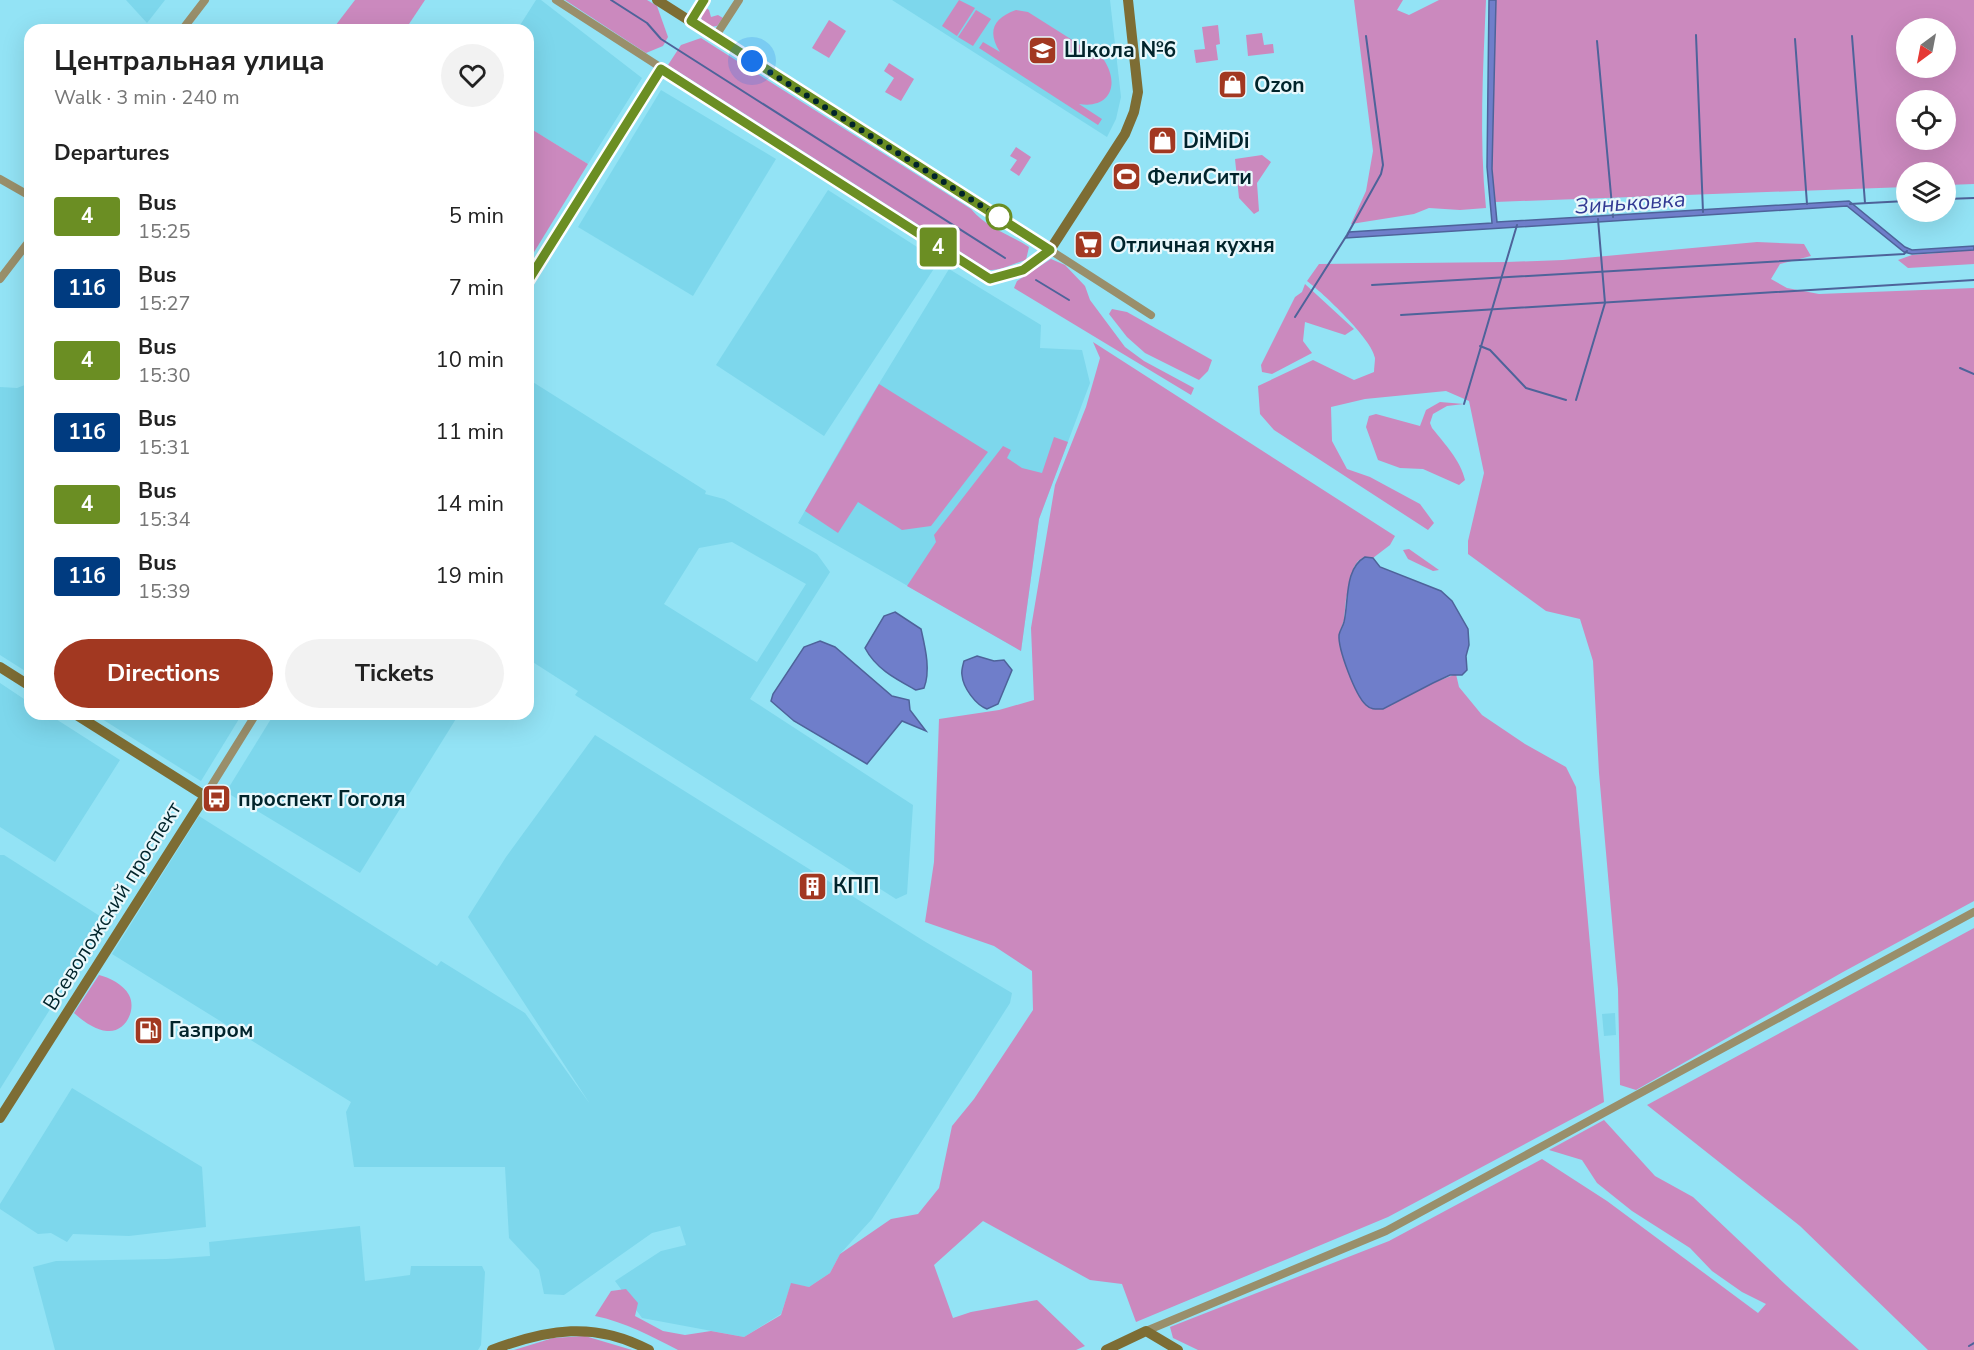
<!DOCTYPE html>
<html lang="en">
<head>
<meta charset="utf-8">
<style>
	body { margin:0; font-family:"Nunito Sans",sans-serif; background:#f2f2f2; color:#222; height:100vh; display:flex; flex-direction:column; font-size:22px; white-space:nowrap }
	* { box-sizing:border-box; margin:0 }
	p { font-size:20px; color:#767676 }
	.icon { flex:none; width:33px; height:33px; fill:none; stroke:currentColor; stroke-width:2; stroke-linecap:round; stroke-linejoin:round }
	.map { position:relative; flex:1; overflow:hidden }
	.panel { position:absolute; left:24px; top:24px; width:510px; height:696px; display:flex; flex-direction:column; background:#fff; border-radius:18px; box-shadow:0 6px 24px #0002 }
	.panel>* { flex:none }
	.badge { padding:0 12px; border-radius:4px; font-size:21px; line-height:39px }
	.needle { width:39px; rotate:212deg }
	.tools { position:absolute; left:1896px; top:18px; display:grid; gap:12px }
	.tools a { display:grid; place-items:center; width:60px; height:60px; border-radius:50%; background:#fff; box-shadow:0 6px 24px #0002; font-size:30px }
	.you { position:absolute; width:30px; height:30px; margin:-15px; border:4px solid #fff; border-radius:50%; background:#1a73e8; box-shadow:0 0 0 9px #1a73e833 }
	.map>.badge { position:absolute; translate:-50% -50%; box-shadow:0 0 0 3px #fff }
	h2 { padding:0 30px; font-size:22px; line-height:54px }
	.round { display:grid; place-items:center; flex:none; width:63px; height:63px; border-radius:32px; background:#f2f2f2 }
	.headline { display:flex; align-items:center; justify-content:space-between; height:102px; padding:0 30px }
	h1 { font-size:28px; font-weight:700; line-height:45px }
	.button { display:flex; gap:12px; margin-top:auto; padding:12px 30px }
	.button a { flex:1; height:69px; border-radius:36px; background:#a23821; color:#fff; font-size:24px; font-weight:700; line-height:69px; text-align:center }
	.button a+a { background:#f2f2f2; color:#222 }
	ul { padding:0; list-style:none }
	li { display:flex; align-items:center; gap:18px; height:72px; padding:0 30px }
	li div { flex:1 }
	li b { display:block; font-size:22px }
	li em { font-style:normal }
	li .badge { min-width:66px; font-weight:700; text-align:center }
	.map>svg:first-child { display:block }
	.built { fill:#7dd7ec; fill-rule:evenodd }
	.green { fill:#cb89be; fill-rule:evenodd }
	.water { fill:#6f7eca; stroke:#4e639a; stroke-width:1.5 }
	.lines { fill:none; stroke-linecap:round; stroke-linejoin:round }
	.stream { stroke:#4e639a; stroke-width:2 }
	.street { stroke:#998f6b; stroke-width:8 }
	.secondary { stroke:#7d6d34; stroke-width:10 }
	.line-casing { stroke:#fff; stroke-width:14 }
	.line { stroke:#6b8e23; stroke-width:9 }
	.walk { stroke:#01242b; stroke-width:6; stroke-dasharray:0 10.8 }
	.stop-dot { fill:#fff; stroke:#6b8e23; stroke-width:3 }
	.labels { text-anchor:middle; stroke-width:4.5; stroke-linejoin:round; paint-order:stroke }
	.poi-label { font-size:21px; font-weight:bold; fill:#01242b; stroke:#e9f8fc; text-anchor:start }
	.street-label { font-size:21px; fill:#01242b; stroke:#e9f8fc }
	.water-label { font-size:22px; font-style:italic; fill:#313993; stroke:#e9f8fc }
</style>
</head>
<body>
<div class="map">
<svg width="1974" height="1350" viewBox="0 0 1974 1350">
	<rect width="100%" height="100%" fill="#93e3f5"/>
	<g class="built">
		<path d="M126,0H165L147,23Z"/>
		<path d="M536,0H541L642,78L588,164L528,127V30H517Z"/>
		<path d="M892,0H1110L1121,97L1116,119L1107,137Z"/>
		<path d="M661,90L776,159L693,296L578,227Z"/>
		<path d="M828,190L939,261L824,436L716,365Z"/>
		<path d="M949,269L1041,325L1040,348L1082,350L1090,383L1039,519L1021,651L798,523L861,413Z"/>
		<path d="M528,379L706,491L705,494L724,499L817,554L830,572L750,699L913,805L907,894L896,899L575,695L578,691L528,659ZM732,542L806,584L757,662L664,604L699,548Z"/>
		<path d="M30,383V674L0,655V387L17,388Z"/>
		<path d="M0,683L30,703V714H48L120,760L55,862L0,827Z"/>
		<path d="M94,714H242L201,781Z"/>
		<path d="M274,714H459L360,873L226,792Z"/>
		<path d="M595,735L924,941L1012,993L1010,1003L872,1219L840,1254L830,1273L809,1287L791,1284L781,1314L744,1337L642,1318L615,1281L661,1251L686,1245L680,1226L652,1233L564,1295L544,1294L539,1270L509,1238L505,1167H354L346,1112L351,1102L112,954L199,816L437,966L441,961L525,1013L590,1104L468,917L506,857Z"/>
		<path d="M0,855H4L106,920L0,1089Z"/>
		<path d="M1615,1013L1616,1035L1604,1036L1602,1014Z"/>
		<path d="M72,1088L202,1167L206,1227L129,1236L73,1234L67,1242L51,1233L38,1234L0,1209V1204Z"/>
		<path d="M360,1226L365,1281L410,1275L411,1266H482L485,1272L481,1345L478,1350H55L33,1267L56,1261L167,1259L210,1256L209,1242Z"/>
	</g>
	<g class="green">
		<path d="M355,0H425L405,30H332Z"/>
		<path d="M565,0H647L657,6L668,37L663,46L646,53Z"/>
		<path d="M959,0L975,8L957,36L942,26Z"/>
		<path d="M1354,0H1403L1397,10L1409,15L1439,0H1486C1483,70 1479,138 1486,208L1460,210L1429,208L1414,214L1351,224L1366,191L1373,151Z"/>
		<path d="M1496,0H1974V184L1946,185V172H1906V187L1495,202L1492,169ZM1906,28H1946V68H1906ZM1906,100H1946V140H1906Z"/>
		<path d="M705,7L709,10L711,17L718,15L723,18L717,26L710,27L702,22L701,15Z"/>
		<path d="M976,10L991,19L973,46L958,37Z"/>
		<path d="M1016,10L1028,12L1104,60C1120,85 1110,109 1079,104L1102,119L1098,125L979,48L983,42L1000,52C987,32 993,18 1016,10Z"/>
		<path d="M829,20L846,31L829,58L812,48Z"/>
		<path d="M1218,25L1220,44L1216,45L1218,60L1196,63L1194,50L1205,49L1202,27Z"/>
		<path d="M1262,33L1264,45L1273,44L1274,53L1248,56L1246,35Z"/>
		<path d="M701,38L971,209C987,228 1009,234 1029,247L1026,260C1014,263 1001,271 989,270L668,65L681,45Z"/>
		<path d="M889,63L914,79L901,101L885,92L894,78L884,71Z"/>
		<path d="M528,127L588,164L528,262Z"/>
		<path d="M1016,147L1031,157L1019,176L1010,170L1017,160L1010,156Z"/>
		<path d="M1262,155L1271,162L1257,183L1259,211L1254,214L1239,198L1235,159Z"/>
		<path d="M1757,242L1804,244L1811,256L1780,264L1771,279L1787,288L1819,294L1974,288V901L1843,972L1636,1090L1620,1085L1618,989L1599,773L1593,661L1580,619L1546,611L1468,554V541L1484,473L1469,401L1446,391L1365,399L1331,407L1332,441L1347,469L1370,477L1420,504L1434,523L1428,530L1274,430L1260,414L1258,386L1313,360L1354,380L1374,372C1374,368 1375,362 1375,358C1372,339 1323,293 1307,281L1319,264L1507,262L1563,260Z"/>
		<path d="M1974,250V264L1908,268L1898,260L1912,255Z"/>
		<path d="M1051,259L1065,265L1085,286L1090,300L1125,347L1144,361L1194,388L1191,395L1014,288L1017,281Z"/>
		<path d="M1305,284L1354,329L1345,335L1305,322L1303,341L1312,353L1272,374L1262,372L1261,365L1295,297L1302,292Z"/>
		<path d="M1112,309L1127,312L1212,360L1208,371L1199,380L1145,353L1127,337L1109,314Z"/>
		<path d="M1093,342L1395,536L1390,545L1373,558L1364,557L1358,561L1354,567L1346,599L1344,620L1339,634L1353,683L1365,704L1374,709H1383L1433,683L1456,674L1459,687L1482,715L1525,744L1566,767L1576,787L1604,1102L1388,1217L1136,1322L1122,1284L1090,1280L983,1221L934,1265L953,1318L971,1312L1037,1300L1085,1346L1076,1350H678C651,1336 625,1322 595,1316L611,1291L626,1289L638,1303L635,1316L663,1331L685,1335L711,1331L744,1337L781,1315L791,1283L809,1287L830,1273L840,1254L891,1219L918,1214L939,1188L952,1126L974,1099L1033,1010L1032,971L994,946L925,922L934,862L939,719L999,710L1034,700L1031,628L1055,485L1086,407L1100,358Z"/>
		<path d="M879,384L988,452L931,526L902,530L858,502L838,533L805,511Z"/>
		<path d="M1440,402L1464,404L1447,406L1433,414L1430,423L1432,428C1444,443 1461,461 1465,480L1459,485L1423,469L1400,468L1378,460L1366,427L1369,416L1376,414L1420,426L1426,410Z"/>
		<path d="M1054,437L1068,442L1039,519L1021,651L907,586L936,542L934,535L1003,446L1011,450L1007,458L1022,468L1042,473Z"/>
		<path d="M1409,549L1439,570L1433,571L1408,559L1403,550Z"/>
		<path d="M1974,928V1350H1928L1800,1226L1647,1105Z"/>
		<path d="M99,975C110,978 123,984 129,995C137,1010 125,1033 107,1031C95,1030 83,1021 74,1013Z"/>
		<path d="M1604,1120L1655,1176L1693,1197L1786,1285L1859,1350H1198L1173,1338L1170,1327L1389,1241L1542,1159L1607,1201L1758,1313L1766,1304L1742,1292L1712,1271L1690,1248L1632,1211L1597,1183L1582,1160L1549,1150Z"/>
		<path d="M585,1336L632,1350H514L553,1338Z"/>
	</g>
	<g class="water">
		<path d="M1489,0H1496L1492,169L1497,222L1849,201L1905,247L1912,250L1974,246V250L1912,254L1904,252L1847,206L1346,238L1349,232L1492,223L1487,167Z"/>
		<path d="M1365,557L1373,558L1380,567L1441,591L1452,601L1468,629L1469,645L1466,656L1467,670L1462,675H1450L1433,683L1383,709C1377,709 1371,710 1366,705C1355,695 1338,649 1339,635C1340,630 1343,626 1344,622C1349,601 1344,569 1365,557Z"/>
		<path d="M895,612L921,629C925,647 931,670 924,688L916,690C896,679 876,669 865,648L884,616Z"/>
		<path d="M820,641L835,647L892,696L909,700L910,710L926,731L902,721L867,764L794,721L771,701L773,694L804,647Z"/>
		<path d="M977,656L994,661L1004,660L1012,670L998,704L987,709C976,705 963,688 962,675C961,671 963,665 964,661Z"/>
	</g>
	<g class="lines">
		<g class="stream">
			<path d="M611,0L647,23L661,39L1005,258"/>
			<path d="M1696,35L1703,212"/>
			<path d="M1852,36L1865,203"/>
			<path d="M1795,39L1807,204"/>
			<path d="M1597,41L1613,217"/>
			<path d="M1946,199L1974,198"/>
			<path d="M1850,204L1906,201"/>
			<path d="M1036,280L1069,300"/>
			<path d="M1372,285L1904,254L1907,251"/>
			<path d="M1401,315L1974,280"/>
			<path d="M1295,317L1347,235L1381,174L1383,165L1366,36"/>
			<path d="M1480,346L1490,350L1526,388L1566,400"/>
			<path d="M1960,368L1974,374"/>
			<path d="M1576,400L1605,303L1598,219"/>
			<path d="M1464,404L1517,225"/>
			<path d="M1969,1346L1974,1343"/>
		</g>
		<g class="street">
			<path d="M556,0L989,279L1023,270L1050,250L1151,315"/>
			<path d="M691,21L704,0"/>
			<path d="M182,30L205,0"/>
			<path d="M715,37L739,0"/>
			<path d="M0,179L30,196"/>
			<path d="M0,279L30,240"/>
			<path d="M528,281L661,69"/>
			<path d="M205,796L256,714"/>
			<path d="M1146,1331L1386,1231L1974,912"/>
		</g>
		<g class="secondary">
			<path d="M657,0L1050,250L1125,134L1134,112L1138,92L1128,0"/>
			<path d="M0,667L30,686"/>
			<path d="M0,1118L205,796L75,714"/>
			<path d="M492,1350C547,1329 595,1321 649,1350"/>
			<path d="M1106,1350L1146,1331L1178,1350"/>
		</g>
	</g>
	<g class="lines">
		<defs>
			<path id="line" d="M528,281L661,69L990,279L1023,270L1050,250L691,21L704,0"/>
		</defs>
		<use href="#line" class="line-casing"/>
		<use href="#line" class="line"/>
		<path class="walk" d="M752,61L999,217"/>
	</g>
	<defs>
		<symbol id="school-square" viewBox="-11 -11 22 22"><rect x="-9" y="-9" width="18" height="18" rx="4" fill="#a23821" stroke="#e9f8fc"/><path d="M0-5L7-2L0 1L-7-2ZM-4 1L0 2.5L4 1V4Q0 6-4 4Z" fill="#fff"/></symbol>
		<symbol id="shop-square" viewBox="-11 -11 22 22"><rect x="-9" y="-9" width="18" height="18" rx="4" fill="#a23821" stroke="#e9f8fc"/><path d="M-5-2.5h2.3a2.7 3.5 0 0 1 5.4 0H5L5.5 6h-11ZM-1.5-2.5h3a1.5 2.3 0 0 0-3 0Z" fill="#fff"/></symbol>
		<symbol id="stadium-square" viewBox="-11 -11 22 22"><rect x="-9" y="-9" width="18" height="18" rx="4" fill="#a23821" stroke="#e9f8fc"/><path d="M0-5a6.5 5 0 1 0 0 10a6.5 5 0 1 0 0-10ZM-3.5-1.8h7v3.6h-7Z" fill="#fff"/></symbol>
		<symbol id="supermarket-square" viewBox="-11 -11 22 22"><rect x="-9" y="-9" width="18" height="18" rx="4" fill="#a23821" stroke="#e9f8fc"/><path d="M-6-5.5h2.5l.6 2H6L4.5 2H-2.5L-4.4-4H-6ZM-1.5 3.2a1.3 1.3 0 1 0 .1 0ZM3 3.2a1.3 1.3 0 1 0 .1 0Z" fill="#fff"/></symbol>
		<symbol id="bus-square" viewBox="-11 -11 22 22"><rect x="-9" y="-9" width="18" height="18" rx="4" fill="#a23821" stroke="#e9f8fc"/><path d="M-5-6H5V4H4V6H2V4H-2V6H-4V4H-5ZM-3.5-4V0h7V-4ZM-3.5 1.2v1.5H-2V1.2ZM2 1.2v1.5H3.5V1.2Z" fill="#fff"/></symbol>
		<symbol id="building-square" viewBox="-11 -11 22 22"><rect x="-9" y="-9" width="18" height="18" rx="4" fill="#a23821" stroke="#e9f8fc"/><path d="M-4-6H4V6H1V3H-1V6H-4ZM-2.5-4.3h1.7v1.8h-1.7ZM.8-4.3h1.7v1.8H.8ZM-2.5-1h1.7V.8h-1.7ZM.8-1h1.7V.8H.8Z" fill="#fff"/></symbol>
		<symbol id="fuel-square" viewBox="-11 -11 22 22"><rect x="-9" y="-9" width="18" height="18" rx="4" fill="#a23821" stroke="#e9f8fc"/><path d="M-5.5-6h7V0h2V4h1.3V-2.5L3-4.5l.8-.8L6-3V5H2.5V1h-1V6h-7ZM-4.2-4.7v3.2H.2V-4.7Z" fill="#fff"/></symbol>
	</defs>
	<g fill-rule="evenodd">
		<use href="#school-square" x="1026" y="34" width="33" height="33"/>
		<use href="#shop-square" x="1216" y="68" width="33" height="33"/>
		<use href="#shop-square" x="1146" y="124" width="33" height="33"/>
		<use href="#stadium-square" x="1110" y="160" width="33" height="33"/>
		<use href="#supermarket-square" x="1072" y="228" width="33" height="33"/>
		<use href="#bus-square" x="200" y="782" width="33" height="33"/>
		<use href="#building-square" x="796" y="870" width="33" height="33"/>
		<use href="#fuel-square" x="132" y="1014" width="33" height="33"/>
	</g>
	<circle class="stop-dot" cx="999" cy="217" r="12"/>
	<g class="labels">
		<g class="poi-label">
			<text x="1064" y="57">Школа №6</text>
			<text x="1254" y="92">Ozon</text>
			<text x="1183" y="148">DiMiDi</text>
			<text x="1147" y="184">ФелиСити</text>
			<text x="1110" y="252">Отличная кухня</text>
			<text x="238" y="806">проспект Гоголя</text>
			<text x="833" y="893">КПП</text>
			<text x="169" y="1037">Газпром</text>
		</g>
		<g class="street-label">
			<text transform="translate(112 906) rotate(-58)" y="7">Всеволожский проспект</text>
		</g>
		<g class="water-label">
			<text transform="translate(1630 202) rotate(-4)" y="8">Зиньковка</text>
		</g>
	</g>
</svg>
<div class="tools">
<a><svg class="needle" viewBox="-14 -14 28 28"><path d="M0-13l5 13h-10z" fill="#e53935"/><path d="M0 13l5-13h-10z" fill="#767676"/></svg></a>
<a><svg class="icon" aria-label="locate" viewBox="0 0 24 24"><circle cx="12" cy="12" r="6"/><path d="M12 2v4M12 18v4M2 12h4M18 12h4"/></svg></a>
<a><svg class="icon" aria-label="layers" viewBox="0 0 24 24"><path d="M12 4l9 5-9 5-9-5zM3 14l9 5 9-5"/></svg></a>
</div>
<div class="you" style="left:752px;top:61px"></div>
<b class="badge" style="left:938px;top:247px;background:#6b8e23;color:#fff">4</b>
<section class="panel">
<div class="headline"><div><h1>Центральная улица</h1><p>Walk · 3 min · 240 m</p></div><a class="round"><svg class="icon" aria-label="heart" viewBox="0 0 24 24"><path d="M12 20l-8-8c-3-5 5-10 8-4 3-6 11-1 8 4z"/></svg></a></div>
<h2>Departures</h2>
<ul>
<li><span class="badge" style="background:#6b8e23;color:#fff">4</span><div><b>Bus</b><p>15:25</p></div><em>5 min</em></li>
<li><span class="badge" style="background:#003b80;color:#fff">11б</span><div><b>Bus</b><p>15:27</p></div><em>7 min</em></li>
<li><span class="badge" style="background:#6b8e23;color:#fff">4</span><div><b>Bus</b><p>15:30</p></div><em>10 min</em></li>
<li><span class="badge" style="background:#003b80;color:#fff">11б</span><div><b>Bus</b><p>15:31</p></div><em>11 min</em></li>
<li><span class="badge" style="background:#6b8e23;color:#fff">4</span><div><b>Bus</b><p>15:34</p></div><em>14 min</em></li>
<li><span class="badge" style="background:#003b80;color:#fff">11б</span><div><b>Bus</b><p>15:39</p></div><em>19 min</em></li>
</ul>
<div class="button"><a>Directions</a><a>Tickets</a></div>
</section>
</div>
</body>
</html>
